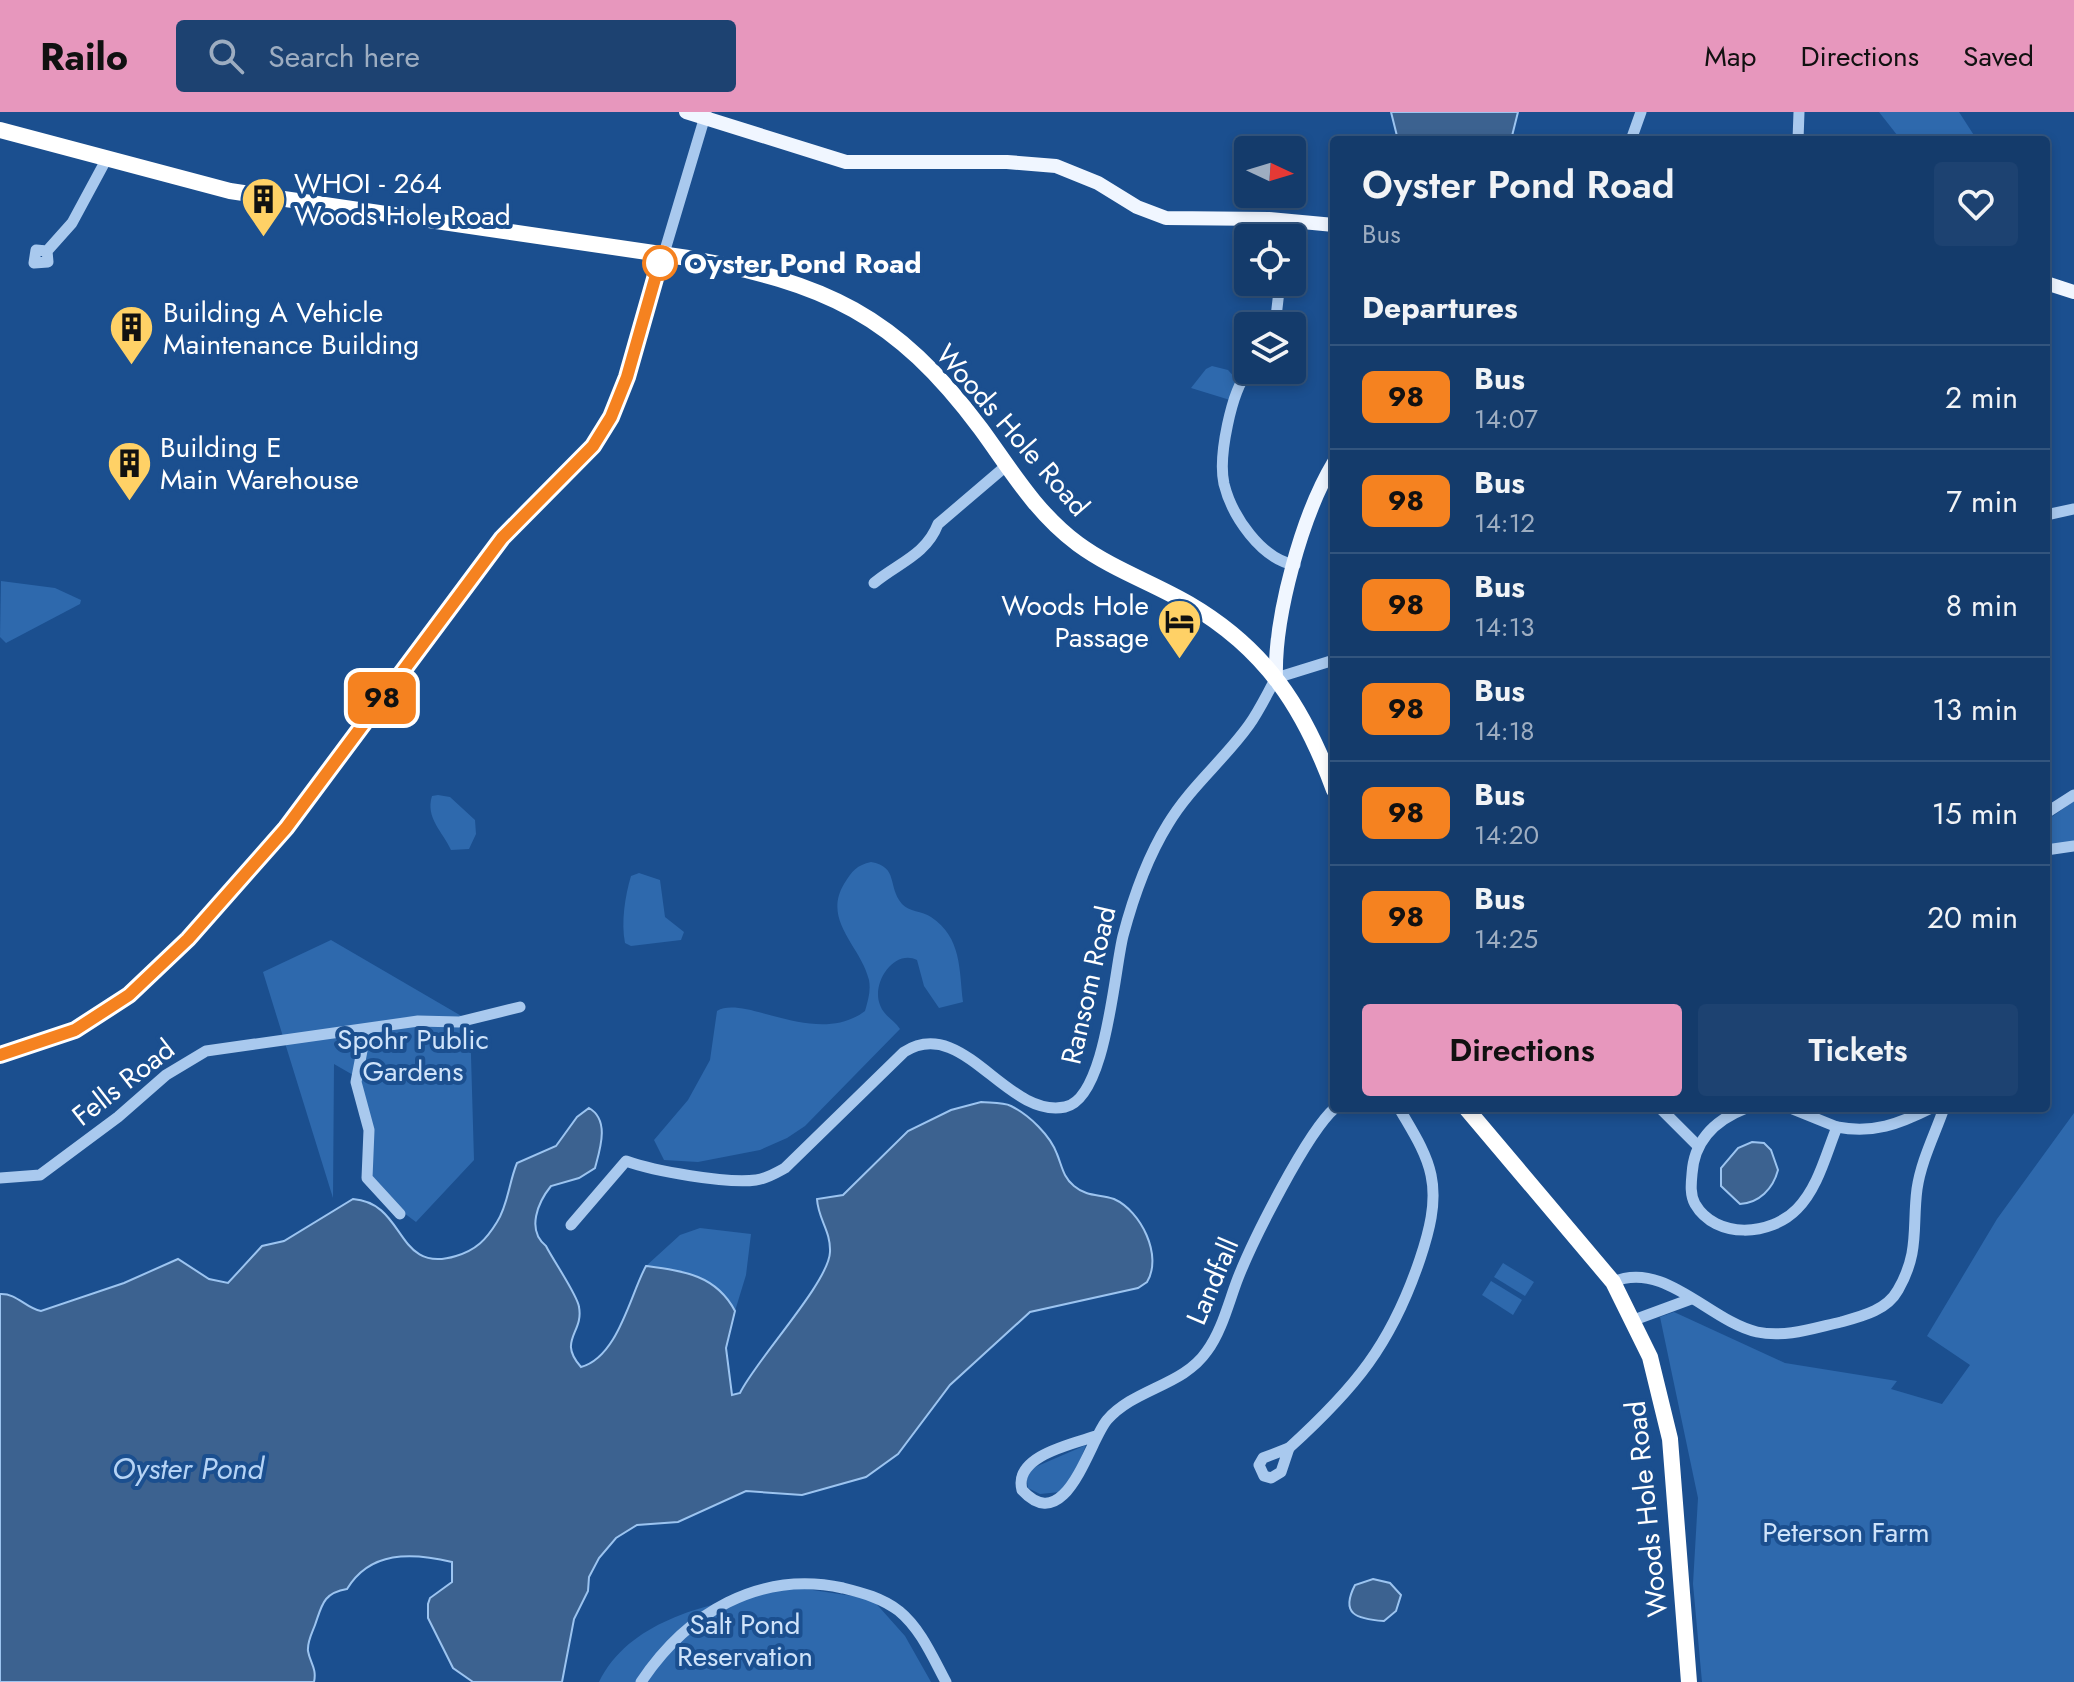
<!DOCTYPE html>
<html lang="en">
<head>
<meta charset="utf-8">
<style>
	body { margin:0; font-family:Jost,sans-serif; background:#1d4271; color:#f1f3f6; height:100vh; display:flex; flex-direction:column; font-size:30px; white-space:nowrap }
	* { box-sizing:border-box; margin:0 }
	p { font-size:26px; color:#9dadc1 }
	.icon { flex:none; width:44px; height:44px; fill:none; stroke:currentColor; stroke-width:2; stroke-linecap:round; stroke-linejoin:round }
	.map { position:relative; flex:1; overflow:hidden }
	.side { position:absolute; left:1330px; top:24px; width:720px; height:976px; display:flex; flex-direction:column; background:#143b6b; border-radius:8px; box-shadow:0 4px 12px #0003,0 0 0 2px #33557e }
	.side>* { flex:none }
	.badge { padding:0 16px; border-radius:12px; font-size:28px; line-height:52px }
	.needle { width:52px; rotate:94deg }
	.controls { position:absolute; left:1234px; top:24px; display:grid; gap:16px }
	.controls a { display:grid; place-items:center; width:72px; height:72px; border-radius:8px; background:#143b6b; box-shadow:0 4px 12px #0003,0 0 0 2px #33557e; font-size:40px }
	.map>.badge { position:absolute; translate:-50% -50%; box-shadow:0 0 0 4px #fff }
	h2 { padding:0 32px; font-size:30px; line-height:72px }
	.round { display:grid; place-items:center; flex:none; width:84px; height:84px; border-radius:8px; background:#1d4271 }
	.head { display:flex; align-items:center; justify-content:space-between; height:136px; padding:0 32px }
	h1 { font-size:38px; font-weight:600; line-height:60px }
	.button { display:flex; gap:16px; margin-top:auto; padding:16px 32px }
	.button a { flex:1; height:92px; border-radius:8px; background:#e797bd; color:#111; font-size:32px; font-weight:600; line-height:92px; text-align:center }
	.button a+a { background:#1d4271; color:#f1f3f6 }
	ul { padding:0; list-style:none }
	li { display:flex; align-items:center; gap:24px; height:104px; padding:0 32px; border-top:2px solid #33557e }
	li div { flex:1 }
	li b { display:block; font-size:30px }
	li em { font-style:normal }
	li .badge { min-width:88px; font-weight:700; text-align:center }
	header { display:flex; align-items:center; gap:48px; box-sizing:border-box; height:112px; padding:0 40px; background:#e797bd; color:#111 }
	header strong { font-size:38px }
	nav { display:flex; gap:44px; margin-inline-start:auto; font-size:28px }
	.search { width:560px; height:72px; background:#1d4271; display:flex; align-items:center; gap:20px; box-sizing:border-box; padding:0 28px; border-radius:8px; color:#9dadc1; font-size:30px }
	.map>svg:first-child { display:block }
	.green { fill:#2e69ad }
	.water { fill:#3c6290; stroke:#9cc4f0; stroke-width:2 }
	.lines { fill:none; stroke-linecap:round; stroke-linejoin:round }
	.minor { stroke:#a9c9ee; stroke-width:11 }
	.major { stroke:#f0f6ff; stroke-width:14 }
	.highway { stroke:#fff; stroke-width:16 }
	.line-casing { stroke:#fff; stroke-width:18 }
	.line { stroke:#f58220; stroke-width:12 }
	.stop-dot { fill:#fff; stroke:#f58220; stroke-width:4 }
	.labels { text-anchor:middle; stroke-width:8; stroke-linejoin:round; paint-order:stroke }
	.poi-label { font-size:28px; fill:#fff; stroke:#1b4f8f; text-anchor:start }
	.stop-label { font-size:28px; font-weight:bold; fill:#fff; stroke:#1b4f8f; text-anchor:start }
	.street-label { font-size:28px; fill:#fff; stroke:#1b4f8f }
	.park-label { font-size:28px; fill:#cfe3fa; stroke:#1b4f8f }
	.water-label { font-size:30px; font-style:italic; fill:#b5d3f5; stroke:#1b4f8f }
</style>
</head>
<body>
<header>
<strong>Railo</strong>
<div class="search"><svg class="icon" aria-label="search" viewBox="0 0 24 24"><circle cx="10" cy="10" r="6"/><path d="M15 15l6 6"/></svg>Search here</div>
<nav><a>Map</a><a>Directions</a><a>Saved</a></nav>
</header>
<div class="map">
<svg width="2074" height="1570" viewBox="0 0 2074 1570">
	<rect width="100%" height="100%" fill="#1b4f8f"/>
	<g class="green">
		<path d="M1879,0H1959L1977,28H1901Z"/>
		<path d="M1212,254L1228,258L1237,268L1230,288L1191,276L1206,257Z"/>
		<path d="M1,469L55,476L81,488L80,492L6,531L0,525Z"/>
		<path d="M438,683L450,685L475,708L476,722L469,737L451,738C443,720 425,706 432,684Z"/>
		<path d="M2074,689V731L2046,734V709Z"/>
		<path d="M871,750C899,755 887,774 902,792C909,800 922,799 931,805C962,826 959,857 963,890L939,896L924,874L917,848C894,837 871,871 880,893C884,904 894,908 900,917L805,1014L787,1026L760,1038L698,1050L664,1048L654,1028L688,988L710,948L717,899C745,882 816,936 865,899C868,888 871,879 869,868C861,834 822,809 844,772C852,759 857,753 871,750Z"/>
		<path d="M639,761L660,768L665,805L684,820L681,828L631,834L625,831C621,810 625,784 631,764Z"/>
		<path d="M331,828L470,909L474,1048L416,1110L380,1083L367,1052L360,967L334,952L333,1086L263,860Z"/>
		<path d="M2074,1001V1570H1702L1693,1472L1698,1386L1660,1205L1674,1200L1785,1251L1897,1269L1891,1277L1942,1292L1970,1253L1927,1224L1997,1107Z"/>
		<path d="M700,1116L751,1122L746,1163L735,1199C716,1163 684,1159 646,1154L680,1123Z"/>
		<path d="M1503,1151L1534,1170L1525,1184L1494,1165Z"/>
		<path d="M1491,1169L1522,1188L1513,1203L1482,1183Z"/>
		<path d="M1086,1333L1075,1361L1060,1380L1040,1382L1028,1376L1026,1363L1033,1356Z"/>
		<path d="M793,1475L872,1487L905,1524L931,1570H599C634,1500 725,1490 793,1475Z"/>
	</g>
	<g class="water">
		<path d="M1391,0H1518L1511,28H1398Z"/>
		<path d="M981,990C990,991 1003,990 1011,994C1029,1003 1050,1023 1057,1042C1062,1054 1063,1065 1074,1074C1087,1085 1099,1082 1114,1087C1141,1099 1163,1144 1147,1170L1138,1176L1030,1200L950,1273L898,1342L866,1365L802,1383L746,1379L678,1410L637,1413L616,1426L599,1446L589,1465L588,1479L574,1507L562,1570H473L453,1556L428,1506V1492L430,1486L452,1470V1450C411,1440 370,1439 347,1477C323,1481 322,1493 315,1513C312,1521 307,1530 308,1539C310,1551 317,1556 314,1570H0V1182C17,1181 25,1196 41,1199L124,1171L178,1147L209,1167L228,1171L262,1134L284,1129L353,1087C407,1091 395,1163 456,1144C476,1138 486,1128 497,1110C508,1093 509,1070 517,1051L556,1034L577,1005L589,996C610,1008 600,1037 595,1056L579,1066L551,1074C538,1090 526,1118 546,1134C553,1148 578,1184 579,1195C584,1221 557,1228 581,1255C618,1245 630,1183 646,1154C684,1159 716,1163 735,1199L726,1236L732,1283L740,1281C756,1248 829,1170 830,1140C831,1119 818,1107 817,1087L843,1083L908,1019L951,998Z"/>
		<path d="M1752,1030L1764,1031L1771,1038L1778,1058C1773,1077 1759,1091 1740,1092L1721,1074V1056L1738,1036Z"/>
		<path d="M1373,1467L1390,1471L1401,1483L1396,1499L1384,1509C1356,1507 1340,1502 1355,1473Z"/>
	</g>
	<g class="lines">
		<g class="minor">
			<path d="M1631,28L1641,0"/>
			<path d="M1798,28L1799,0"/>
			<path d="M1283,126L1285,108"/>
			<path d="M47,139L36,138L34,151L48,150L47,139L72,111L106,48"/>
			<path d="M1275,214L1280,170"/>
			<path d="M1249,258C1231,279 1218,345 1224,372C1232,404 1261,447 1295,453"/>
			<path d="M2046,403L2074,397"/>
			<path d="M874,471C898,451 926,443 938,412L1006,354"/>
			<path d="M2046,701L2074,683"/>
			<path d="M2046,738L2074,734"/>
			<path d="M366,918L356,970L369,1018L367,1066L400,1102"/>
			<path d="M0,943L59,924L102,902L129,883L188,827L286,716L502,426L593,334L611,305L627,265L706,1"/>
			<path d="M1660,996L1698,1034"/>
			<path d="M1746,996C1715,1008 1694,1028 1692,1062C1691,1072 1690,1083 1695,1092C1716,1128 1771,1124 1797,1097C1818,1076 1826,1042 1837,1015L1790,996"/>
			<path d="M1837,1015C1873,1022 1899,1012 1931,996"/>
			<path d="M0,1066L40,1063L118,1005L166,963L206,939L418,909L459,910L520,895"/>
			<path d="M571,1113L626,1049C654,1059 726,1072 756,1068C766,1067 776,1061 785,1056L904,940C963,902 1006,1007 1065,995C1106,987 1114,860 1123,824C1133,786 1147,746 1168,712C1190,675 1224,648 1249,613C1259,599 1267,582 1276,566L1334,548"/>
			<path d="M1613,1170C1665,1148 1709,1209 1757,1220C1786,1226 1814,1216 1841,1210C1863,1204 1887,1198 1898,1178C1920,1140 1912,1115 1917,1077C1921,1049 1935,1022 1944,996"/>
			<path d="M1634,1208L1691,1187"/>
			<path d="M1096,1324C1072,1332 1013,1344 1022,1378C1066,1426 1089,1329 1107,1308C1135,1276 1183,1274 1207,1239C1222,1219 1229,1189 1238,1166C1253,1128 1307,1020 1335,996"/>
			<path d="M1289,1336C1355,1276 1391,1233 1420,1147C1429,1120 1437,1091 1431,1063C1426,1039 1411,1017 1399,996"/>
			<path d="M1289,1336L1281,1360L1271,1366L1264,1364L1259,1353L1263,1346Z"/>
			<path d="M641,1570C687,1501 759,1458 843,1476C863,1481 882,1486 899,1499C921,1517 933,1546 946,1570"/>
		</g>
		<g class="major">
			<path d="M686,0L846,50H1007L1056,54L1098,71L1137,95L1166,106L1269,107L1334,113"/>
			<path d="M2046,171L2074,180"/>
			<path d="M1276,566C1274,505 1302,403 1334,350"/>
		</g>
		<g class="highway">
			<path d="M0,18L230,79L688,146C825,171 895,202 981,317C1011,358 1036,401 1078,432C1112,457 1153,471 1189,492C1266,537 1304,596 1334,678"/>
			<path d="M1466,996L1613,1170L1650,1245L1670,1327L1689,1570"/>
		</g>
	</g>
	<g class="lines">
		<defs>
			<path id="line" d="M0,943L75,918L129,883L188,827L286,716L502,426L593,334L611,305L627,265L662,142"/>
		</defs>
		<use href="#line" class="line-casing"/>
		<use href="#line" class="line"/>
	</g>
	<defs>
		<symbol id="building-pin" viewBox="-11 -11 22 30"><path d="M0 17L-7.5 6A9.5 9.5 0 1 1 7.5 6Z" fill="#ffd166" stroke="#1b4f8f"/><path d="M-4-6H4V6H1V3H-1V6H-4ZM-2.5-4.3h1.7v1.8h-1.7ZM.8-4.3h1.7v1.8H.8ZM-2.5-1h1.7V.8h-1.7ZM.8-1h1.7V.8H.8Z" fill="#111"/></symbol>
		<symbol id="hotel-pin" viewBox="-11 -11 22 30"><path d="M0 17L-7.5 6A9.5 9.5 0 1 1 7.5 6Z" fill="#ffd166" stroke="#1b4f8f"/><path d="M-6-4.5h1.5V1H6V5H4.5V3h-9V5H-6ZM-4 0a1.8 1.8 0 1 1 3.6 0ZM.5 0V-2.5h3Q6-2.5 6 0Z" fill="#111"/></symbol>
	</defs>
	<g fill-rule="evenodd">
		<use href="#building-pin" x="238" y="62" width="51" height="69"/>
		<use href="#building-pin" x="106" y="190" width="51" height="69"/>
		<use href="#building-pin" x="104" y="326" width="51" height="69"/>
		<use href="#hotel-pin" x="1154" y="484" width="51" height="69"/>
	</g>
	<circle class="stop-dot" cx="660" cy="151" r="16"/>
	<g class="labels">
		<g class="poi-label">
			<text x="294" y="81">WHOI - 264<tspan x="294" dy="32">Woods Hole Road</tspan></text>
			<text x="163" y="210">Building A Vehicle<tspan x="163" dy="32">Maintenance Building</tspan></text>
			<text x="160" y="345">Building E<tspan x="160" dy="32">Main Warehouse</tspan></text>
			<text x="1149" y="503" text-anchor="end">Woods Hole<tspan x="1149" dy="32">Passage</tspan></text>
		</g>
		<g class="stop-label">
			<text x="684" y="161">Oyster Pond Road</text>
		</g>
		<g class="street-label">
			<text transform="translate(1013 318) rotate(49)" y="10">Woods Hole Road</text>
			<text transform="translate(1088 873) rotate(-77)" y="10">Ransom Road</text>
			<text transform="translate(123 970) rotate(-38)" y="10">Fells Road</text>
			<text transform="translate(1212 1169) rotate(-67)" y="10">Landfall</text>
			<text transform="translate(1646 1397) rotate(-96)" y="10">Woods Hole Road</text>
		</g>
		<g class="park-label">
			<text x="413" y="937">Spohr Public<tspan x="413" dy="32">Gardens</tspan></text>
			<text x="1846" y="1430">Peterson Farm</text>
			<text x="745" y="1522">Salt Pond<tspan x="745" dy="32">Reservation</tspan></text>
		</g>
		<g class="water-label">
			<text x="188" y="1367">Oyster Pond</text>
		</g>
	</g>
</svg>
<div class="controls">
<a><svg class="needle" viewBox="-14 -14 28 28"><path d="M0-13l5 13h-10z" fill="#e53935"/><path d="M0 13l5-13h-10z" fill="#9dadc1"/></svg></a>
<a><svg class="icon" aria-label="locate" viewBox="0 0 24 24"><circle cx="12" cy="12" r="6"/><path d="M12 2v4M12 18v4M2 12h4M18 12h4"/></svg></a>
<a><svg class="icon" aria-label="layers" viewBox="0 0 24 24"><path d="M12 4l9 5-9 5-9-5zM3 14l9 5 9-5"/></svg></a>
</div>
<b class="badge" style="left:382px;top:586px;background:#f58220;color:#111">98</b>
<section class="side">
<div class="head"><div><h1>Oyster Pond Road</h1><p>Bus</p></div><a class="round"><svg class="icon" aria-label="heart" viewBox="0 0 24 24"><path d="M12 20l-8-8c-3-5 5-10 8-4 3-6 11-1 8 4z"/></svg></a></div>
<h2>Departures</h2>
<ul>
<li><span class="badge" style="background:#f58220;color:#111">98</span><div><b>Bus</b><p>14:07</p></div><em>2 min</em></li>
<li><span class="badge" style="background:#f58220;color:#111">98</span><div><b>Bus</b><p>14:12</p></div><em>7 min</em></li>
<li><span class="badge" style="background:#f58220;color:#111">98</span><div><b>Bus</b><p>14:13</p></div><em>8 min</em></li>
<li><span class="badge" style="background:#f58220;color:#111">98</span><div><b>Bus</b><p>14:18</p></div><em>13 min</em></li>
<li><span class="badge" style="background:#f58220;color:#111">98</span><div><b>Bus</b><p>14:20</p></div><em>15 min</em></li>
<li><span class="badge" style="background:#f58220;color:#111">98</span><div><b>Bus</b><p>14:25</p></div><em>20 min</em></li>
</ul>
<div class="button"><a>Directions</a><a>Tickets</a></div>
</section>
</div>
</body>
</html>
